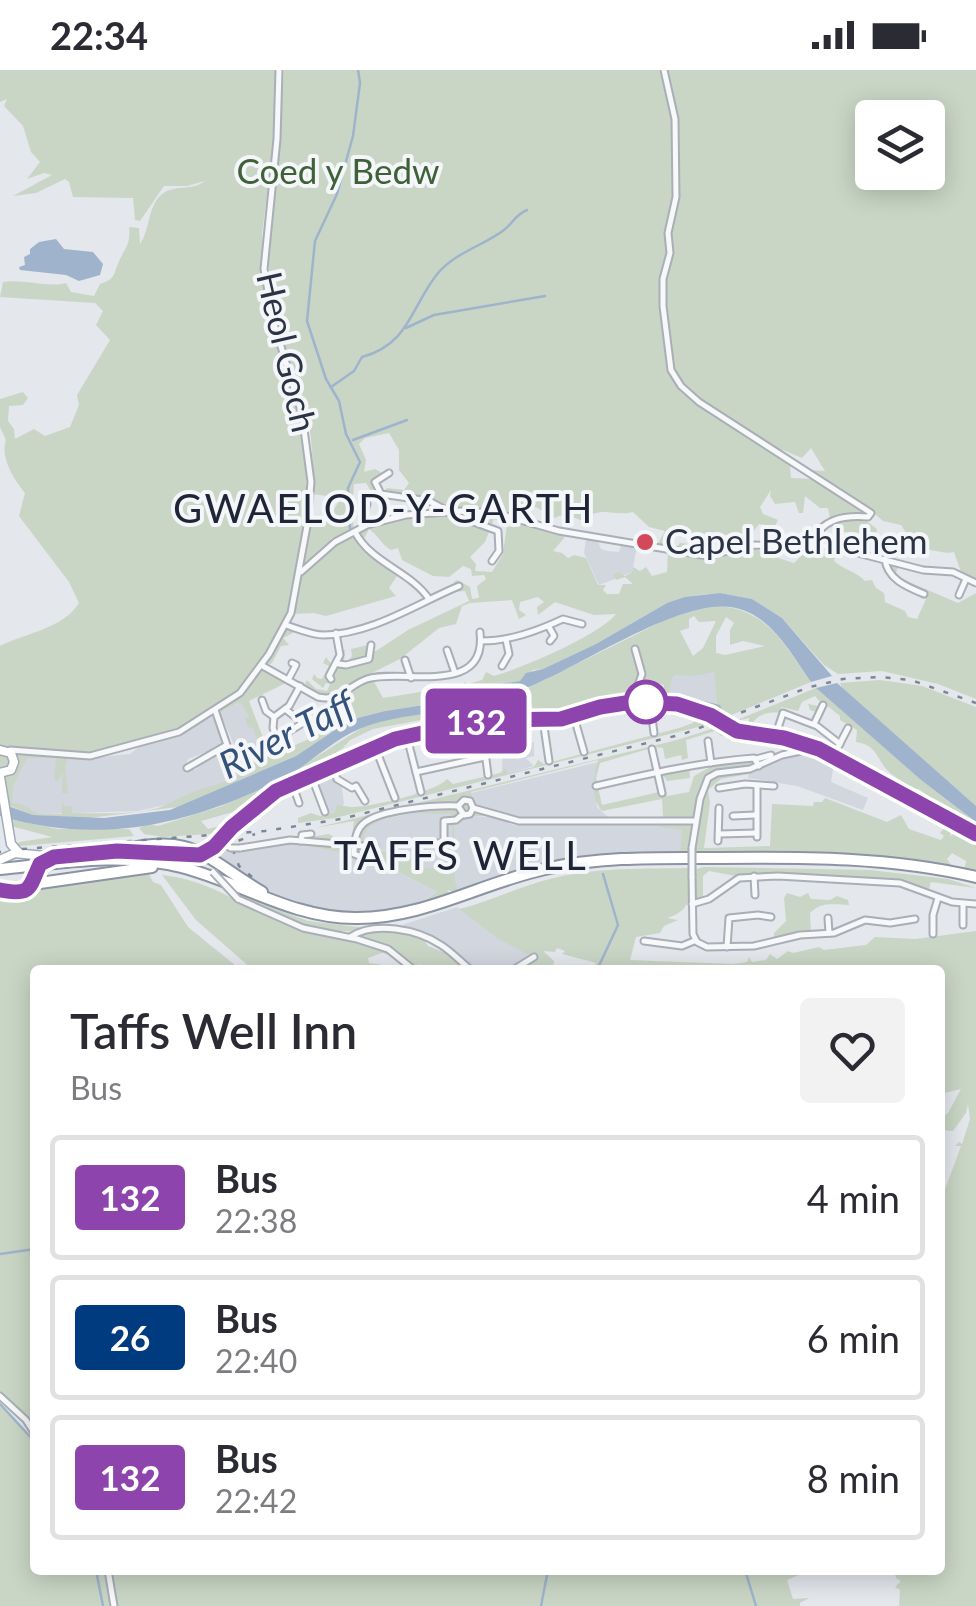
<!DOCTYPE html>
<html lang="en">
<head>
<meta charset="utf-8">
<style>
	body { margin:0; font-family:Lato,sans-serif; background:#f2f2f3; color:#2b2b33; height:100vh; display:flex; flex-direction:column; font-size:38px; white-space:nowrap }
	* { box-sizing:border-box; margin:0 }
	p { font-size:32px; color:#7c7c81 }
	.icon { flex:none; width:55px; height:55px; fill:none; stroke:currentColor; stroke-width:2; stroke-linecap:round; stroke-linejoin:round }
	.map { position:relative; flex:1; overflow:hidden }
	.sheet { position:absolute; left:30px; top:895px; width:915px; height:610px; display:flex; flex-direction:column; background:#fff; border-radius:10px; box-shadow:0 5px 25px #0003 }
	.sheet>* { flex:none }
	.badge { padding:0 20px; border-radius:8px; font-size:35px; line-height:65px }
	.buttons { position:absolute; left:855px; top:30px; display:grid; gap:20px }
	.buttons a { display:grid; place-items:center; width:90px; height:90px; border-radius:10px; background:#fff; box-shadow:0 5px 25px #0003; font-size:50px }
	.map>.badge { position:absolute; translate:-50% -50%; box-shadow:0 0 0 5px #fff }
	.round { display:grid; place-items:center; flex:none; width:105px; height:105px; border-radius:10px; background:#f2f2f3 }
	.summary { display:flex; align-items:center; justify-content:space-between; height:170px; padding:0 40px }
	h1 { font-size:48px; font-weight:600; line-height:75px }
	ul { padding:0; list-style:none }
	li { display:flex; align-items:center; gap:30px; height:125px; margin:0 20px 15px; padding:0 20px; border:5px solid #e1e1e2; border-radius:10px }
	li div { flex:1 }
	li b { display:block; font-size:38px }
	li em { font-style:normal }
	li .badge { min-width:110px; font-weight:700; text-align:center }
	.status { display:flex; justify-content:space-between; align-items:center; height:70px; padding:0 50px; background:#fff; direction:ltr }
	.status svg { height:28px; fill:currentColor }
	.map>svg:first-child { display:block }
	.built { fill:#d2d6de }
	.green { fill:#c9d6c5; fill-rule:evenodd }
	.water { fill:#9fb4cc }
	.lines { fill:none; stroke-linecap:round; stroke-linejoin:round }
	.stream { stroke:#9fb4cc; stroke-width:2.5 }
	.minor-casing { stroke:#a9aeb7; stroke-width:9 }
	.major-casing { stroke:#a3abb8; stroke-width:11 }
	.highway-casing { stroke:#8b94a3; stroke-width:14 }
	.minor { stroke:#f7f8fa; stroke-width:5 }
	.major { stroke:#fff; stroke-width:8 }
	.highway { stroke:#fff; stroke-width:10 }
	.rail { stroke:#7d8696; stroke-width:2.5; stroke-dasharray:5 10; stroke-linecap:butt }
	.minor-bridge-casing { stroke:#a9aeb7; stroke-width:9; stroke-linecap:butt }
	.major-bridge-casing { stroke:#a3abb8; stroke-width:11; stroke-linecap:butt }
	.minor-bridge { stroke:#f7f8fa; stroke-width:5 }
	.major-bridge { stroke:#fff; stroke-width:8 }
	.line-casing { stroke:#fff; stroke-width:22 }
	.line { stroke:#8e44ad; stroke-width:15 }
	.poi-dot { fill:#d1495b; stroke:#f4f6f9; stroke-width:4 }
	.stop-dot { fill:#fff; stroke:#8e44ad; stroke-width:5 }
	.labels { text-anchor:middle; stroke-width:8; stroke-linejoin:round; paint-order:stroke }
	.park-label { font-size:35px; fill:#3f6138; stroke:#f4f6f9 }
	.street-label { font-size:35px; fill:#2b3445; stroke:#f4f6f9 }
	.poi-label { font-size:35px; fill:#2b3445; stroke:#f4f6f9; text-anchor:start }
	.water-label { font-size:38px; font-style:italic; fill:#34527a; stroke:#f4f6f9 }
	.quarter-label { font-size:40px; letter-spacing:2.5px; fill:#1d2536; stroke:#f4f6f9 }
</style>
</head>
<body>
<div class="status"><b>22:34</b><svg viewBox="0 0 49 12"><path d="M0 12V9h3v3zM5 12V6h3v6zM10 12V3h3v9zM15 12V0h3v12zM26 1h20v11H26zM47 4h2v5h-2z"/></svg></div>
<div class="map">
<svg width="976" height="1536" viewBox="0 0 976 1536">
	<rect width="100%" height="100%" fill="#e4e7ec"/>
	<g class="built">
		<path d="M586,469L598,472L601,479L607,481L619,482L621,475L637,477L632,502L599,515L584,483Z"/>
		<path d="M682,600L714,601L717,636L669,625L672,609Z"/>
		<path d="M242,631L270,696L197,728L138,741L39,744L11,733L9,719L25,686L89,688L130,684L140,676L183,664L212,646L223,669V676L188,689L186,696L195,700L201,694L235,677L220,643Z"/>
		<path d="M513,652L516,669L528,668V674L534,672V686L526,688L534,696L508,703L502,699L503,679L495,656Z"/>
		<path d="M805,678L807,684L816,683L819,679L839,688L834,693L831,712L868,728L863,740L797,716L748,708L749,703Z"/>
		<path d="M598,692L594,706L597,737L608,747L522,749L476,735L471,723Z"/>
		<path d="M333,699L341,711L344,734L335,742L327,743L313,707Z"/>
		<path d="M411,743H452L454,772V757L471,746L492,747L514,755L687,753L689,784L627,782L572,788L459,821L455,815L454,797L426,798L362,772L363,763L370,753Z"/>
		<path d="M293,773L374,789L437,822L418,834L384,842L322,840L268,822L211,783L221,778L237,781Z"/>
		<path d="M457,837L498,869L532,886L511,900H473L433,867L396,857Z"/>
	</g>
	<g class="green">
		<path d="M0,0H279L278,36L262,164L264,201L269,240L300,342L310,405L306,404V415L309,417L289,545L278,569L287,558H292L293,563L283,568L289,575L281,576L272,593L267,595L288,612L249,631L270,686L309,669L336,649V642L328,632L344,624C325,629 318,625 304,615L307,610L316,619L327,621L330,614L326,613L323,618L312,609L314,604L317,608L322,609L329,596L323,593L326,587L331,594L337,581L345,580L344,591H348L352,586L351,579L368,575L370,582L376,581L408,560L469,531L465,521L455,522L454,512L457,510L470,517L472,529L479,528L477,516L486,509L484,505L472,506L471,499L463,496L449,507L433,506L402,490L398,478L391,480C381,474 379,466 369,459L361,474L399,503L389,518L396,526L326,546L314,543L292,544L301,506L344,469L331,468L333,472L301,498L309,454H318L326,440L333,441L341,428L313,424C313,394 313,363 304,333C291,295 276,256 270,215C261,147 280,69 284,0H659L677,51L675,31L665,0H976V511L962,505L954,482C942,485 931,477 919,481L901,470L907,464L901,455L883,451L868,438L863,440L861,447L877,459L876,465L835,461L838,452L830,448L828,438H820L805,426L803,443H799L795,432L775,434L770,426L771,420L760,437L763,444L778,450L775,456L759,454C742,477 739,463 717,465C711,465 708,469 702,468C690,466 683,461 670,465L666,478L656,477L665,461L649,457L633,442C615,447 599,434 583,451L565,444L554,448L536,437L530,438L538,456L565,467L553,481L562,483L568,488L574,485L586,488L598,515H606L603,520L607,524H619L623,514H633L625,507L616,510L613,505L618,502L625,506L632,502L633,497L640,501L646,497L652,506L667,502L668,480H675L680,473L690,474L695,483L713,489L729,484L737,471C741,474 785,491 794,493L807,480L821,481L835,487L834,491C844,500 856,501 865,511L872,510L876,518L884,523L885,532L905,541L908,547L917,549L926,529L893,512L878,488L899,494L895,506L958,533L976,523V629L938,614L882,601L838,604L824,595L782,548L752,529L720,523L699,525L667,533L596,574L543,599L533,600L520,611L497,614L463,629L385,641L350,650L296,686L178,737L89,748L33,745L8,735L7,720L2,721L3,734L0,733V576C25,563 63,559 79,533L69,512L19,446L25,423C14,409 0,388 6,370L0,357V329L23,322L28,328L23,335L9,336L8,351L14,359L15,369L34,359L45,366L70,357L79,335L77,325L110,270L96,255L103,241L95,233L0,227L3,212C24,209 49,218 66,213L71,222L94,226L100,214C117,209 113,203 120,189C126,177 131,172 129,157L139,158L140,174C151,159 147,133 165,122C178,115 192,121 205,111L187,116H164L140,151L135,150L133,128L73,127L69,112L65,109L36,123L13,126L52,105L44,103L27,109L40,92L31,82L23,56L4,36L7,29L0,32ZM872,48H928V102H872ZM389,363L399,380V400L409,413L404,420L387,418L381,424L434,434L443,441L393,444L388,450L354,461L352,441L354,414L366,413L374,426L382,427L375,421L371,410L382,403L375,399L364,402L366,390L359,374L365,368ZM811,378L825,401L810,400L814,409L791,408L790,397L796,390L777,381L783,380L802,388ZM494,449L507,454L503,484L492,502L475,501L476,494L470,487L485,472ZM538,527L544,532L537,537L538,545L555,532L594,545L616,544C598,566 522,598 494,606L486,602L482,610L468,614L464,612V615L383,628L372,608H369L370,604L400,589L439,558L456,554L462,536L470,533L512,530L519,549L526,545L519,540L520,532ZM238,633L242,634L249,647L245,649L248,657L253,658L264,689L248,695V700C235,708 221,714 208,717C194,721 177,729 165,735C144,746 97,743 72,743L71,736H64L62,730V744H39L21,734L12,733L13,716L27,688H56L54,710L58,711L63,702L62,723H68L65,699L68,686L3,676C29,677 55,683 81,682C129,681 174,664 215,640L220,643Z"/>
		<path d="M712,536C766,536 783,573 811,612L722,649L663,627L664,615L656,613L645,617L641,614L630,630L614,631L570,646L534,647L530,625L522,628L521,635L516,639L507,632L487,637L483,643C467,644 454,642 438,650L437,647L373,659L350,670L343,678L320,693L318,697L277,714L266,725L251,730L240,740L201,751L208,759L223,755L247,738L249,740L223,763L163,767L144,764L139,758L147,754L158,756L222,736L285,707L363,657L396,647L466,638L522,621L669,548ZM694,546L699,552L716,551L703,578L693,586L680,561L689,558V549ZM726,547L734,553L730,560V575L743,571L765,576L725,585L716,583V566ZM714,602L717,636L669,625L672,609L676,605L693,606Z"/>
		<path d="M880,610L922,616L976,637V736L843,620L840,613Z"/>
		<path d="M816,618L921,710L976,752V804L955,799L965,797L966,791L952,783L947,789L953,798L695,782L613,785L614,782L680,781L682,760L660,757L663,753L611,754L608,747H663L662,729L602,741C590,727 593,706 598,690L471,722L474,733L485,739V746H471L454,757L455,811L459,823L447,820L450,825L418,835L437,822L374,789L307,776L311,767L329,764L338,770L352,767L354,751L315,758L677,670L721,656L737,667L721,666L715,661L686,670L688,688L682,690L681,685L665,689L663,678L655,677L600,693L596,708L602,735L659,722L652,698L689,693L690,708L667,711L663,705L667,726L689,722L694,706L712,696V691L787,681L785,687L749,704L721,709L708,720L710,733L704,778L770,776L772,734L813,736L814,732H822L825,728L887,752L901,745L909,759L941,770L944,766L940,763L947,754L951,758L950,766L961,760L924,733L928,726L919,719L908,720L909,717C903,711 894,707 888,701C876,688 877,675 856,672L857,660L840,650V646L826,635L817,642L810,640L808,634L818,636L820,632L815,626L802,632L798,641L781,637L782,643C773,642 757,642 752,655H749V648L737,651L735,658L727,654ZM411,743L452,744L453,797L426,798L402,786L375,779V774L363,773C362,750 391,748 411,743Z"/>
		<path d="M686,642L709,650L702,656L335,748L298,753V748L311,743L320,746L335,742L337,735C342,735 347,737 353,737C371,737 436,722 447,709L453,714L500,703L505,698L508,703L534,697L538,690L544,694L679,658L693,653L695,649Z"/>
		<path d="M10,749L58,759H129L134,766L21,776L17,775L19,772L52,767L11,756Z"/>
		<path d="M704,797L870,800L948,809L976,818L931,812L929,819L892,810L775,804L741,807L709,801L703,806V829L699,831L695,828L696,799Z"/>
		<path d="M689,798C693,822 692,841 667,848L678,850L664,856L660,863L636,867L630,890L733,894L747,892L749,887L752,892L766,890L770,884L777,889L788,881L793,883L819,877L824,880L866,875L875,867L915,869L976,861V1536H899L900,1520L895,1517L901,1511L896,1508L894,1500H940V1286L943,1273L940,1125H943L961,1076H955L959,1072L962,1074L970,1049L968,1034L966,1043L953,1061L940,1060V1050L948,1043L961,1019L940,1024V900H593L596,893L562,884L565,881L557,878L555,882L543,881L554,891L553,897L545,900H513L533,887L498,869L459,839C488,832 520,816 554,808C598,797 644,799 689,798Z"/>
		<path d="M118,802L149,804L153,812L161,815L188,857L241,900H35V1364L26,1350L0,1326V823L16,827L18,832L37,815Z"/>
		<path d="M162,805C220,811 253,847 306,861C336,868 370,867 395,887L382,883L368,888L369,893L389,896L387,899L253,900L196,850Z"/>
		<path d="M787,823L800,827L808,823L811,829L830,830L837,826L848,830L849,835C835,835 822,831 810,843L811,862L774,870V863L786,851L784,828Z"/>
		<path d="M238,825L308,851L357,857L389,856L421,866L428,876L443,882L451,880L468,900H438L420,894L414,900L395,879L356,866L371,860C333,866 267,852 238,825Z"/>
		<path d="M0,1334L35,1372V1500H774L778,1504H801L787,1510L793,1529L809,1528L800,1533V1536H0Z"/>
	</g>
	<g class="water">
		<path d="M56,169L64,179L93,182L103,194L100,205L79,211L66,205L20,200L19,197L25,195L24,187L30,184V179L39,172Z"/>
		<path d="M720,523L752,529L782,548L832,606L811,612C790,583 770,542 730,537C682,530 589,590 542,611C517,623 490,633 463,638C431,644 399,645 367,656C336,666 312,693 284,708C191,754 103,776 0,746V733L33,745L104,748L170,740L296,686L350,650L385,641L463,629L498,614L520,611L526,603L543,599L596,574L667,533L685,527Z"/>
		<path d="M837,613L976,736V752L921,710L816,618Z"/>
	</g>
	<g class="lines">
		<g class="stream">
			<path d="M406,258L434,245L545,226"/>
			<path d="M331,317L354,301L362,287C410,274 411,236 438,203C456,182 483,176 504,160C513,153 515,145 527,140"/>
			<path d="M353,370L407,350"/>
			<path d="M350,458L348,418L360,392L346,364L339,331L326,309L307,251L315,171L337,124L353,66L360,13L358,0"/>
			<path d="M597,900L618,855L603,804"/>
			<path d="M0,1184L35,1179"/>
			<path d="M0,1334L35,1372"/>
			<path d="M96,1500L103,1536"/>
			<path d="M745,1500L756,1536"/>
			<path d="M541,1536L548,1500"/>
		</g>
		<defs>
			<g id="minor">
				<path d="M664,0L675,49L676,127L668,163L670,183L663,209V236L671,300L681,316L699,332L871,443L868,447C843,445 820,449 811,475"/>
				<path d="M389,403L375,412L381,424L429,431L457,446L498,461L499,481L492,491"/>
				<path d="M367,454L364,443L367,434"/>
				<path d="M355,462C371,493 410,501 429,529"/>
				<path d="M885,489C887,509 907,517 924,524"/>
				<path d="M301,502L335,472L367,455L406,445L461,441L495,443L559,461L708,486L751,475L831,476L923,500L953,502L976,513"/>
				<path d="M959,525L966,509"/>
				<path d="M286,555C298,559 312,565 324,565C372,564 416,534 459,516"/>
				<path d="M549,557L554,566L550,571"/>
				<path d="M481,571C510,571 537,561 563,549L582,554"/>
				<path d="M447,580L455,603"/>
				<path d="M405,590L411,608"/>
				<path d="M339,594L346,595L369,589L371,575"/>
				<path d="M261,595L318,627C340,632 349,615 367,609C401,598 488,628 480,562"/>
				<path d="M502,596L509,584L506,570"/>
				<path d="M331,609L329,606L340,585L336,563"/>
				<path d="M288,610L296,595L292,593"/>
				<path d="M262,630L266,641L274,647"/>
				<path d="M666,631L667,627L717,639"/>
				<path d="M632,632L642,604L635,579"/>
				<path d="M650,632L654,663"/>
				<path d="M285,639L303,653L285,664"/>
				<path d="M574,647L584,682"/>
				<path d="M510,649L516,673L526,678"/>
				<path d="M481,650L488,705"/>
				<path d="M543,650L549,691"/>
				<path d="M814,654L823,635"/>
				<path d="M453,655L456,674"/>
				<path d="M407,667L421,722"/>
				<path d="M775,667L783,643L817,656L840,674"/>
				<path d="M708,671L711,693"/>
				<path d="M375,677L395,728"/>
				<path d="M281,678L273,658L274,647L289,636L300,616"/>
				<path d="M652,679L662,723"/>
				<path d="M10,680L90,686L179,662L240,623L269,584L291,543L307,456L311,412L302,344L274,254L264,199L277,69L279,0"/>
				<path d="M834,685L848,658"/>
				<path d="M756,689L771,685"/>
				<path d="M332,697L337,709L352,718L356,716L365,731"/>
				<path d="M187,698L227,675L215,640"/>
				<path d="M850,701L904,732L913,731"/>
				<path d="M416,702L485,687"/>
				<path d="M311,705L325,742"/>
				<path d="M292,713L299,733"/>
				<path d="M596,716C648,704 700,692 754,688L759,696"/>
				<path d="M719,718L745,714L774,716"/>
				<path d="M473,738L519,751H695"/>
				<path d="M733,746L755,745"/>
				<path d="M719,764L756,763"/>
				<path d="M757,767V716"/>
				<path d="M301,771L302,765L311,764"/>
				<path d="M718,771L719,738"/>
				<path d="M219,772L231,778"/>
				<path d="M438,773H444V751L456,750L463,744"/>
				<path d="M240,778L290,770L375,777"/>
				<path d="M692,778L700,729L708,708L717,703L750,699L782,685L801,681L807,675"/>
				<path d="M367,789L354,784C354,774 355,761 363,754C379,739 437,735 458,736L464,730L470,731L473,738L470,744L464,745L458,736"/>
				<path d="M692,806L693,864L697,872L707,877L754,876L800,865L834,863L865,850L890,853L915,849"/>
				<path d="M754,806L755,825"/>
				<path d="M238,829L303,858L357,869L388,879L414,900"/>
				<path d="M692,834L709,829L739,808L778,806L900,813L952,832L976,834"/>
				<path d="M828,848L829,863"/>
				<path d="M963,855V834"/>
				<path d="M933,864V845L938,828"/>
				<path d="M350,867C374,851 417,859 441,875C452,882 461,892 471,900"/>
				<path d="M644,871L682,876L694,871"/>
				<path d="M727,877L729,848L758,845L771,847"/>
				<path d="M513,900L534,887"/>
				<path d="M0,1326L26,1350L35,1364"/>
				<path d="M108,1500L114,1536"/>
			</g>
			<g id="major">
				<path d="M729,658L784,669L827,682L976,764"/>
				<path d="M0,680L11,683L14,692L11,700L0,703"/>
				<path d="M0,707L11,774L19,783"/>
				<path d="M232,757L286,716L395,669L436,658L488,649H561L601,637L632,633H671L714,647"/>
				<path d="M0,790L15,783L54,787L117,781L200,785"/>
				<path d="M0,820L22,822L35,810"/>
			</g>
			<g id="highway">
				<path d="M117,781C194,762 202,786 262,822"/>
				<path d="M0,799C60,793 122,782 181,797C240,812 292,848 355,848C422,849 481,813 545,799C602,786 661,788 719,788C805,787 892,787 976,807"/>
				<path d="M33,814L152,797"/>
			</g>
		</defs>
		<use href="#minor" class="minor-casing"/>
		<use href="#major" class="major-casing"/>
		<use href="#highway" class="highway-casing"/>
		<use href="#minor" class="minor"/>
		<use href="#major" class="major"/>
		<use href="#highway" class="highway"/>
		<g class="rail">
			<path d="M22,779L265,761L341,749L683,664L810,617L843,609L879,607L911,610L976,633"/>
			<path d="M0,782H1"/>
			<path d="M252,807L239,796L233,780L238,771L255,764"/>
		</g>
		<defs>
			<g id="minor-bridge">
				<path d="M231,778H240"/>
				<path d="M213,802L238,829"/>
				<path d="M692,806V778"/>
			</g>
			<g id="major-bridge">
				<path d="M714,647L729,658"/>
				<path d="M222,768L232,757"/>
				<path d="M200,785L209,781"/>
				<path d="M35,794L36,805"/>
			</g>
		</defs>
		<use href="#minor-bridge" class="minor-bridge-casing"/>
		<use href="#major-bridge" class="major-bridge-casing"/>
		<use href="#minor-bridge" class="minor-bridge"/>
		<use href="#major-bridge" class="major-bridge"/>
	</g>
	<g class="lines">
		<defs>
			<path id="line" d="M0,820C32,826 29,818 40,794L54,787L117,781L200,785L214,777L232,757L276,721L395,669L481,650L561,649L600,637L632,632L677,634L710,645L737,661L784,668L819,679L976,764"/>
		</defs>
		<use href="#line" class="line-casing"/>
		<use href="#line" class="line"/>
	</g>
	<circle class="poi-dot" cx="645" cy="472" r="10"/>
	<circle class="stop-dot" cx="646" cy="632" r="20"/>
	<g class="labels">
		<g class="park-label">
			<text x="338" y="114">Coed y Bedw</text>
		</g>
		<g class="street-label">
			<text transform="translate(286 282) rotate(77)" y="12">Heol Goch</text>
		</g>
		<g class="poi-label">
			<text x="665" y="484">Capel Bethlehem</text>
		</g>
		<g class="water-label">
			<text transform="translate(287 665) rotate(-27)" y="13">River Taff</text>
		</g>
		<g class="quarter-label">
			<text x="384" y="453">GWAELOD-Y-GARTH</text>
			<text x="461" y="800">TAFFS WELL</text>
		</g>
	</g>
</svg>
<div class="buttons">
<a><svg class="icon" aria-label="layers" viewBox="0 0 24 24"><path d="M12 4l9 5-9 5-9-5zM3 14l9 5 9-5"/></svg></a>
</div>
<b class="badge" style="left:476px;top:651px;background:#8e44ad;color:#fff">132</b>
<section class="sheet">
<div class="summary"><div><h1>Taffs Well Inn</h1><p>Bus</p></div><a class="round"><svg class="icon" aria-label="heart" viewBox="0 0 24 24"><path d="M12 20l-8-8c-3-5 5-10 8-4 3-6 11-1 8 4z"/></svg></a></div>
<ul>
<li><span class="badge" style="background:#8e44ad;color:#fff">132</span><div><b>Bus</b><p>22:38</p></div><em>4 min</em></li>
<li><span class="badge" style="background:#003b80;color:#fff">26</span><div><b>Bus</b><p>22:40</p></div><em>6 min</em></li>
<li><span class="badge" style="background:#8e44ad;color:#fff">132</span><div><b>Bus</b><p>22:42</p></div><em>8 min</em></li>
</ul>
</section>
</div>
</body>
</html>
